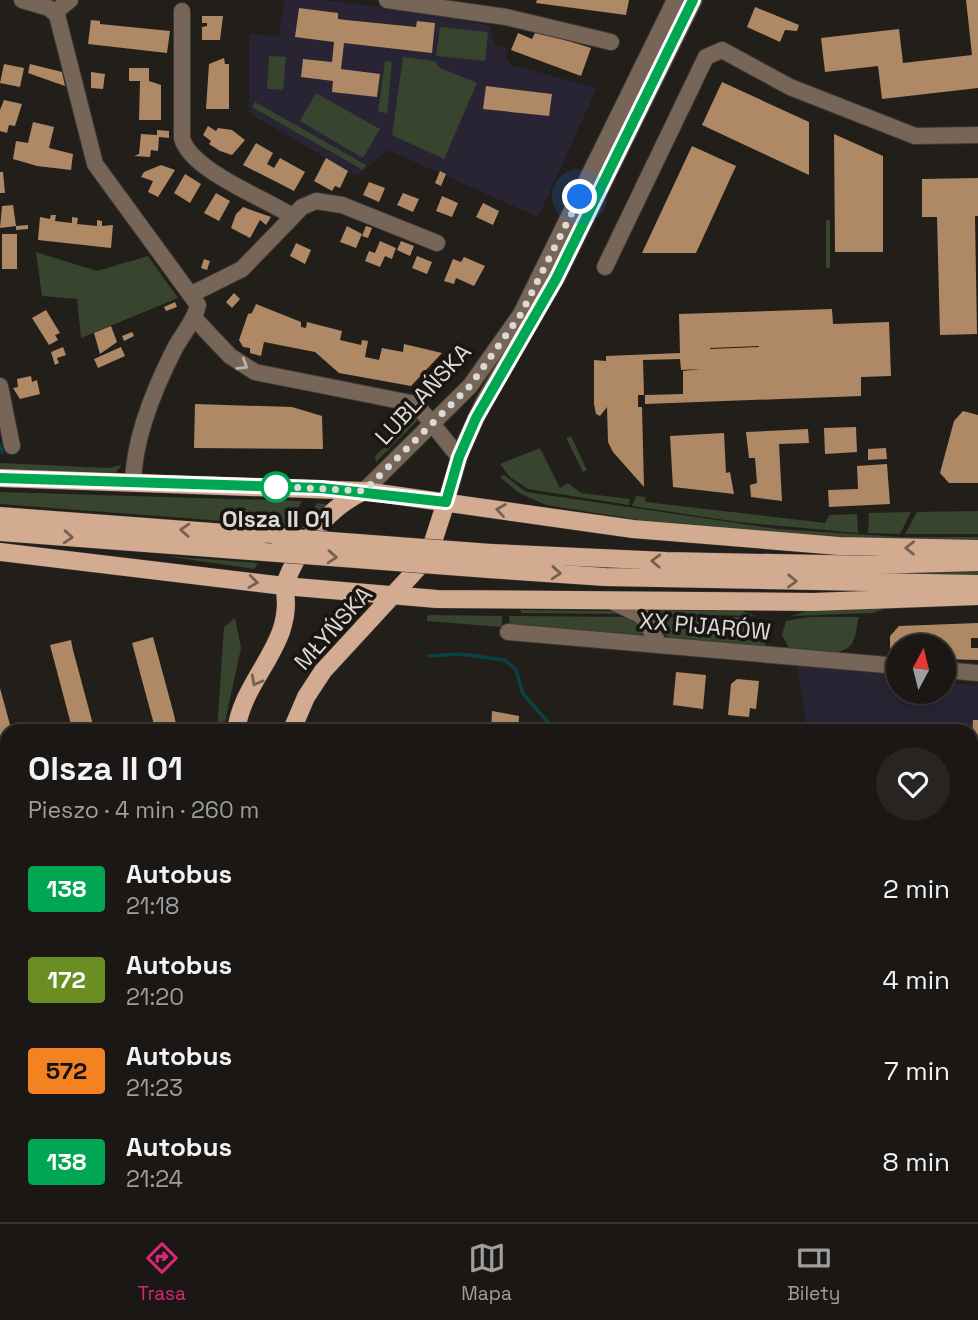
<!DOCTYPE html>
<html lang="pl">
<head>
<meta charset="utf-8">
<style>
	body { margin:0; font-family:"Space Grotesk",sans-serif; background:#272422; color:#f1f3f6; height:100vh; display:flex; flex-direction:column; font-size:26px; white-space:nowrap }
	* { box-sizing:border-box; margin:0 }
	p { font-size:23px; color:#9f9fa0 }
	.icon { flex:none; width:38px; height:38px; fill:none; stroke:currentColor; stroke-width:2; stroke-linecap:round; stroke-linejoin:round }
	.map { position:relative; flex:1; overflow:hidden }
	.drawer { position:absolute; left:0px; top:724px; width:978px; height:499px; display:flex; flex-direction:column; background:#1a1714; border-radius:21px 21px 0 0; box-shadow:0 4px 10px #0003,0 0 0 2px #383634 }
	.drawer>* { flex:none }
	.badge { padding:0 14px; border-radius:5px; font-size:24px; line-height:46px }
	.needle { width:46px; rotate:7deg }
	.fabs { position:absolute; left:886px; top:634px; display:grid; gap:14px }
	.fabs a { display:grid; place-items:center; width:70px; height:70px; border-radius:50%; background:#1a1714; box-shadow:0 4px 10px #0003,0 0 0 2px #383634; font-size:35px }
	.you { position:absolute; width:35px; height:35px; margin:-18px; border:5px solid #fff; border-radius:50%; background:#1a73e8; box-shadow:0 0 0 10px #1a73e833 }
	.map>.badge { position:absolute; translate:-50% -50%; box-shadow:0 0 0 4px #fff }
	.round { display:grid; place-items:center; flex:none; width:74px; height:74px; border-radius:37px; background:#272422 }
	.head { display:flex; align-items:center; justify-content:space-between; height:119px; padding:0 28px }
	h1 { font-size:33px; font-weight:700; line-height:52px }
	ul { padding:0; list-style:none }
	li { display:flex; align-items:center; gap:21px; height:91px; padding:0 28px }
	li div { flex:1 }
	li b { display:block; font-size:26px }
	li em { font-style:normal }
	li .badge { min-width:77px; font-weight:700; text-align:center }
	.tab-bar { display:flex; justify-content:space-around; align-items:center; height:98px; border-top:2px solid #383634; background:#1a1714; font-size:19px; color:#9f9fa0 }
	.tab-bar a { display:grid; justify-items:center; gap:4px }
	.tab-bar .active { color:#db2777 }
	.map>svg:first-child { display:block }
	.education { fill:#282434 }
	.green { fill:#37442e }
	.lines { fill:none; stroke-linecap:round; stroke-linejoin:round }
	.stream { stroke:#094243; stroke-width:3.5 }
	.building { fill:#af8965; fill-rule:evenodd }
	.minor-casing { stroke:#3c3935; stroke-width:18 }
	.major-casing { stroke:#3c3935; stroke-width:19 }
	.minor { stroke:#776558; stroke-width:16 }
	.major { stroke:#d2ab91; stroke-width:18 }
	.major-bridge-casing { stroke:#3c3935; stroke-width:19; stroke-linecap:butt }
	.major-bridge { stroke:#d2ab91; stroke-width:18 }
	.oneway { stroke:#b9b0ab }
	.oneway2 { stroke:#766052 }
	.line-casing { stroke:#fff; stroke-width:16 }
	.line { stroke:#00a651; stroke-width:10 }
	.walk { stroke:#dcd9d7; stroke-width:7; stroke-dasharray:0 12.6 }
	.stop-dot { fill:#fff; stroke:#00a651; stroke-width:3.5 }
	.labels { text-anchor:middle; stroke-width:7; stroke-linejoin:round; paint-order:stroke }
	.street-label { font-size:23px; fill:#dcd9d7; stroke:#191612 }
	.stop-label { font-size:23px; font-weight:bold; fill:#dcd9d7; stroke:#191612 }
</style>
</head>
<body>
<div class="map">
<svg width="978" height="1222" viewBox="0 0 978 1222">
	<rect width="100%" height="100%" fill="#221f1b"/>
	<g class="education">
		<path d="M284,0H323L426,13L490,26L495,45L507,47L506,59L511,65L597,88L538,217L388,150L357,176L249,113V34L279,36Z"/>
		<path d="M797,666L898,675V691H943V680L974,686L978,683V892L971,891V732L807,731Z"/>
		<path d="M730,1216H945V1222H727Z"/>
	</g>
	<g class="green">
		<path d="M440,27L488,32L485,61L436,56Z"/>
		<path d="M269,56L286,57L283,90L267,89Z"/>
		<path d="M403,57L435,61L440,68L477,83L444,159L392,135Z"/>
		<path d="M385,61L392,62L387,113L378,112Z"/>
		<path d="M316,93L380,129L363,158L300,121Z"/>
		<path d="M255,102L366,165L363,170L252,107Z"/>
		<rect x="826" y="220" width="4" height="48"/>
		<path d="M36,252L97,271L148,256L178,298L81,338L77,299L42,296Z"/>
		<path d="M419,415L417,421L376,462L375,456Z"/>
		<path d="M571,436L587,470L583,472L566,438Z"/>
		<path d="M540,448L560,488L568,483L581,493L630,499L629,505L528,489L510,477L500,464Z"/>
		<path d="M0,463L108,468L122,465L116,472L109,474L0,470Z"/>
		<path d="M504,475L526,492L778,529L901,537H978V541L858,540L670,525L546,505L519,493L500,477Z"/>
		<path d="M0,492L302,501L288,526L0,504Z"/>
		<path d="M636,496L645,497L646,502L825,523L829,515L857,514L858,533L738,522L632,506Z"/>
		<path d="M317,503L329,505L310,528H302Z"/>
		<path d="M978,511V534H905L917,512Z"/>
		<path d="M911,512L900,534L868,533L869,513Z"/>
		<path d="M165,556L258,563L254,569Z"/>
		<path d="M978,568V577L728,569Z"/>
		<path d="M978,605L884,609L873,613L792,616L809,610Z"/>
		<path d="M520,610L612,611L623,614L522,613Z"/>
		<path d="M645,610L742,611L755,616L648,614Z"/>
		<path d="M432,615L502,616V627L427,621V616Z"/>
		<path d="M509,616L633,617L644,633L638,636L510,628Z"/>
		<path d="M651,617H742L761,621C766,629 769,639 764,647L671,638L663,634Z"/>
		<path d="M809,617H859C856,626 857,637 851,645C840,658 803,653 789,648L782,635L786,621Z"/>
		<path d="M235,618L241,648L223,731H217L224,627Z"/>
		<path d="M3,1128L7,1129V1165L0,1163V1132Z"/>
		<path d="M975,1129H978V1222H958V1216H971Z"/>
		<rect x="747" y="1216" width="113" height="6"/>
		<rect x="902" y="1216" width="39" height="6"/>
	</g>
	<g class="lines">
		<g class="stream">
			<path d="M0,445L2,452"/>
			<path d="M429,656L460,654L505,660L516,670L523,694L557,732"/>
			<path d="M636,1222L637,1216"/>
		</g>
	</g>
	<g class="building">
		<path d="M537,0H629L626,15L536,3Z"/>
		<path d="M966,0H978V88L882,99L878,66L825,72L821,38L899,29L903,63L972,55Z"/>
		<path d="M755,7L799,25L797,31L785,30L780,42L747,27Z"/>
		<path d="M299,8L338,13V19L346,20L416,27L417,21L435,23L432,53L344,43L341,69L380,74L377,97L332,92L333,81L301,77L303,59L332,62L334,42L295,37Z"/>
		<path d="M202,16H223L220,40H202V27L207,26V23H202Z"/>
		<path d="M91,20L100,21V24L170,31L167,53L88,44Z"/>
		<path d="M536,31L591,48L581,76L511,50L518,33L532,39Z"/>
		<path d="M224,58L225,64H229V109H206L209,64Z"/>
		<path d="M4,64L24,68L20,87L0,83Z"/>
		<path d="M30,64L62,72L65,86L28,73Z"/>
		<path d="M129,68H149V81L161,85V120H139L140,81H129Z"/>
		<path d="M91,72L105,74L103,89L91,88Z"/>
		<path d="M722,82L809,122V175L702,125Z"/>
		<path d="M486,86L552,94L549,116L483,109Z"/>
		<path d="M4,100L22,104L15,126L9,125L7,133L0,131V110Z"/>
		<path d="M33,122L54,127L49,148L73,154L71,170L37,166L13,159L16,141L28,143Z"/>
		<path d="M208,126L216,131L218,128L232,130L245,140L232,155L220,151L209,144L211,141L203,135Z"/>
		<path d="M157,130L169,131V138L159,137L158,151L151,150L150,157L134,156L139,154L141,134L157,135Z"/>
		<path d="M834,134L883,156V252H835Z"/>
		<path d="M256,143L273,153L267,164L274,168L280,158L305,172L294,191L243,165Z"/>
		<path d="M692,146L736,166L696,253H642Z"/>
		<path d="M326,158L348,171L340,188L335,186L332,191L314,181Z"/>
		<path d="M161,165L175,170L158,197L148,192L153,181L141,177L144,172Z"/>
		<path d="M440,171L446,174L441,186L435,183Z"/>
		<path d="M0,172H3L5,193H0Z"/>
		<path d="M185,174L201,184L190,203L174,193Z"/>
		<path d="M978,178V216H975L977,334L940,335L937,217H922V179Z"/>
		<path d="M369,182L385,188L379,202L363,195Z"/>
		<path d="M216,193L230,201L219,221L204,213Z"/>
		<path d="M403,193L419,199L413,212L397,205Z"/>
		<path d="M442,196L458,203L452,217L436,211Z"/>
		<path d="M483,203L499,211L493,225L476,217Z"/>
		<path d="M13,205L16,226L0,228L2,206Z"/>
		<path d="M243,207L271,217L266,225L260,220L250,238L231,228L236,214Z"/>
		<path d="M51,215H56L55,221L72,223V217L78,218L77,224L97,226V220L102,221V226L113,225L111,248L38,240L40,217L50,219Z"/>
		<path d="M28,225V229L16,230V226Z"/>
		<path d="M347,226L362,234L356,248L340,242Z"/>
		<path d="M366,226L372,228L368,238L362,236Z"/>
		<rect x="2" y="234" width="15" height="35"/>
		<path d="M380,241L396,248L392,259L385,256L380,267L365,261L369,251L375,253Z"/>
		<path d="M401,241L414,246L410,256L397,250Z"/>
		<path d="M296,243L311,250L305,264L290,256Z"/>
		<path d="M417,256L432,262L427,274L412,268Z"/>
		<path d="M464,257L485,266L474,286L456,278L454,284L444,281L453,259L461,262Z"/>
		<path d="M204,259L210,261L207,270L201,268Z"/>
		<path d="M234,293L240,299L232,308L226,302Z"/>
		<path d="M175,302L177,307L166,311L164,307Z"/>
		<path d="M256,304L301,322V327L306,328L307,322L342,331L340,340L361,345L362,340L368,341L365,357L379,360L382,348L403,352L404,344L442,353L411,386L339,373L315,352L264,342L261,356L250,353V348L243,347L239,340L248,314L252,313Z"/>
		<path d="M832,309L833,324L889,322L891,376L861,377V396L645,404V395L683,394V371L700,369L681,370L680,359L643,360L644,395H638V407H642L644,487L613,452L608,442L607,407L600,416L596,414L594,404V360L606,361V356L680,353L679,314ZM759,346V347L710,349V348Z"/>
		<path d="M46,310L60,333L55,335L58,340L49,345L32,318Z"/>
		<path d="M111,326L117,342L100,354L94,333Z"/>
		<path d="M132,332L134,336L124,341L122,336Z"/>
		<path d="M63,347L66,355L57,358L59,363L55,365L51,352Z"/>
		<path d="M121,347L125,356L98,368L94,359Z"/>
		<path d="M31,376L32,382L37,380L40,394L20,399L13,388L18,387L17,379Z"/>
		<path d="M195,404L292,407L322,416L323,449L194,448Z"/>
		<path d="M963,411L978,415V483H949L940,473L954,421Z"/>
		<path d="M856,427L857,452L825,454L824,428Z"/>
		<path d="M808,429L809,443L779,444L782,501L751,497L750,485L757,483L755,458H749L746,432Z"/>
		<path d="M724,433L726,473L730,472L734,494L673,487L670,436Z"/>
		<path d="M886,448L887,459L868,460V449Z"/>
		<path d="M887,464L890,504L829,507L828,490L858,489L857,466Z"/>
		<path d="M978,623V638H971V648H978V660L943,659V646H898V650L890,649V636L899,626Z"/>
		<path d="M153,637L173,711L178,732H156L132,643Z"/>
		<path d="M71,640L73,650L95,732H73L50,645Z"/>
		<path d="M676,672L706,675L703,709L673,705Z"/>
		<path d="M737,679L759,681L756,709L750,708L749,717L728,715L731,684Z"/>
		<path d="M0,688L12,732H7V767L0,769Z"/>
		<path d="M492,711L519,716L518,732H491Z"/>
		<path d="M973,720H978V756H971Z"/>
		<path d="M971,772H978V854L971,853Z"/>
		<path d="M7,926V947L0,949V928Z"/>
		<path d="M82,1216H108L97,1222H85Z"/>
		<path d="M675,1216H694L691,1222Z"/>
		<path d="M870,1216H898V1222H869Z"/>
	</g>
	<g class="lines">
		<defs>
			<g id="minor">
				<path d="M22,0L49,8L57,15L95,164L198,305C195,321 183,333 175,348C155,387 134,438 133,483"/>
				<path d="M387,0L506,17L611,42"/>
				<path d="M182,11V138C190,170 264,198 292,216"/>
				<path d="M55,12L70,0"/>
				<path d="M605,267L706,57L722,50L790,87L915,136L978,135"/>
				<path d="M192,294L242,269L302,207L316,201L342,205L437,243"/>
				<path d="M194,318L230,356L255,372L416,404L459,457"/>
				<path d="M0,386L12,446"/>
				<path d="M364,491L470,386L521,314L675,0"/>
				<path d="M446,502L461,451L484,401L556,279L694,0"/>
				<path d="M615,603L642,616L659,644"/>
				<path d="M508,632L898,666"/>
				<path d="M943,670L978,673"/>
				<path d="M0,894L7,892"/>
				<path d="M971,930L978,929"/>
				<path d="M131,1222L137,1216"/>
				<path d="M706,1222L709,1216"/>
			</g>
			<g id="major">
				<path d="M0,478L364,491L633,529L839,546L978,549"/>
				<path d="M0,516L278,537"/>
				<path d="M0,532L264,552"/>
				<path d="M0,552L284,586L437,599L813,602L978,596"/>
				<path d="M491,553L666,561L873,565L978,562"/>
				<path d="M488,569L605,577L978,584"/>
				<path d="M284,586C299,547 325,509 364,491"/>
				<path d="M236,732C242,677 297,644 284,586"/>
				<path d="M291,732L306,697L323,671L428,557L446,502"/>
				<path d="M408,1216L411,1222"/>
				<path d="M444,1216L448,1222"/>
			</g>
		</defs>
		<use href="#minor" class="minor-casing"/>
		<use href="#major" class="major-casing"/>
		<use href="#minor" class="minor"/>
		<use href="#major" class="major"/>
		<defs>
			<g id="major-bridge">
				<path d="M278,537L491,553"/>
				<path d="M264,552L488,569"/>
			</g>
		</defs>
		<use href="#major-bridge" class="major-bridge-casing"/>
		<use href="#major-bridge" class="major-bridge"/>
	</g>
	<defs><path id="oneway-chevron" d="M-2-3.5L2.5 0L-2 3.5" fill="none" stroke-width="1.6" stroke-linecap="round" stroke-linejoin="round" transform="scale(1.75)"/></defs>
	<use class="oneway" href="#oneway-chevron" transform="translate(243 365) rotate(32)"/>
	<g class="oneway2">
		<use href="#oneway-chevron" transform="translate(501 510) rotate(-171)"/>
		<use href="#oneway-chevron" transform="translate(185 530) rotate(-176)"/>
		<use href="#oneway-chevron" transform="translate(68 537) rotate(4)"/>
		<use href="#oneway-chevron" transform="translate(910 548) rotate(-179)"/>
		<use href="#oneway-chevron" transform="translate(332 557) rotate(4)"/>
		<use href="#oneway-chevron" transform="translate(656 561) rotate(-178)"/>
		<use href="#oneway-chevron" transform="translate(556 573) rotate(4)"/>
		<use href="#oneway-chevron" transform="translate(792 581) rotate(1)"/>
		<use href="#oneway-chevron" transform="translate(253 582) rotate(7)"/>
		<use href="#oneway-chevron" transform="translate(256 681) rotate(119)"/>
	</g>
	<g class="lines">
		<defs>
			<path id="line" d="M0,478L321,488L446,502L459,457L476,418L556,279L693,0"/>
		</defs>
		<use href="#line" class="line-casing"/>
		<use href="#line" class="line"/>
		<path class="walk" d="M276,487L268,486L364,491L470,386L521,314L580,197"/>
	</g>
	<circle class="stop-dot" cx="276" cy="487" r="14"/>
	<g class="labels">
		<g class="street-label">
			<text transform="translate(423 394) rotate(-47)" y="8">LUBLAŃSKA</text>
			<text transform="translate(705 626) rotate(5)" y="8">XX PIJARÓW</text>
			<text transform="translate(333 628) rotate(-48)" y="8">MŁYŃSKA</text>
		</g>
		<g class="stop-label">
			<text x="276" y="527">Olsza II 01</text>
		</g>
	</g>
</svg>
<div class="fabs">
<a><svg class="needle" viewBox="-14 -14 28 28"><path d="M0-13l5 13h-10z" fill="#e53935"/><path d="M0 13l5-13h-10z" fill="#9f9fa0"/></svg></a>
</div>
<div class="you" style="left:580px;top:197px"></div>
<section class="drawer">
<div class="head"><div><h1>Olsza II 01</h1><p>Pieszo · 4 min · 260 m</p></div><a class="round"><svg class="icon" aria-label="heart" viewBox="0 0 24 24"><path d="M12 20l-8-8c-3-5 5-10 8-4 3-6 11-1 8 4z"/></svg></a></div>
<ul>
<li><span class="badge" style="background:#00a651;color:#fff">138</span><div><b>Autobus</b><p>21:18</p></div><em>2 min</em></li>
<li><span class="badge" style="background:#6b8e23;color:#fff">172</span><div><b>Autobus</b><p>21:20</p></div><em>4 min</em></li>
<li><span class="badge" style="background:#f58220;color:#111">572</span><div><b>Autobus</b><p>21:23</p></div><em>7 min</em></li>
<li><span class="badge" style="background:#00a651;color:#fff">138</span><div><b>Autobus</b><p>21:24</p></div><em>8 min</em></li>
</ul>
</section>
</div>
<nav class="tab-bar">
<a class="active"><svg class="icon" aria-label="directions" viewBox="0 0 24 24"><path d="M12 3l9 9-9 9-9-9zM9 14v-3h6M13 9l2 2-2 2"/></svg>Trasa</a>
<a><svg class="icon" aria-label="map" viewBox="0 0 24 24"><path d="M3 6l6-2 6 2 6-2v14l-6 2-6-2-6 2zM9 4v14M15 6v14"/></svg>Mapa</a>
<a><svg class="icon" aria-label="tickets" viewBox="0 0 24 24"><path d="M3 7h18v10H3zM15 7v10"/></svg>Bilety</a>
</nav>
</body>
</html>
